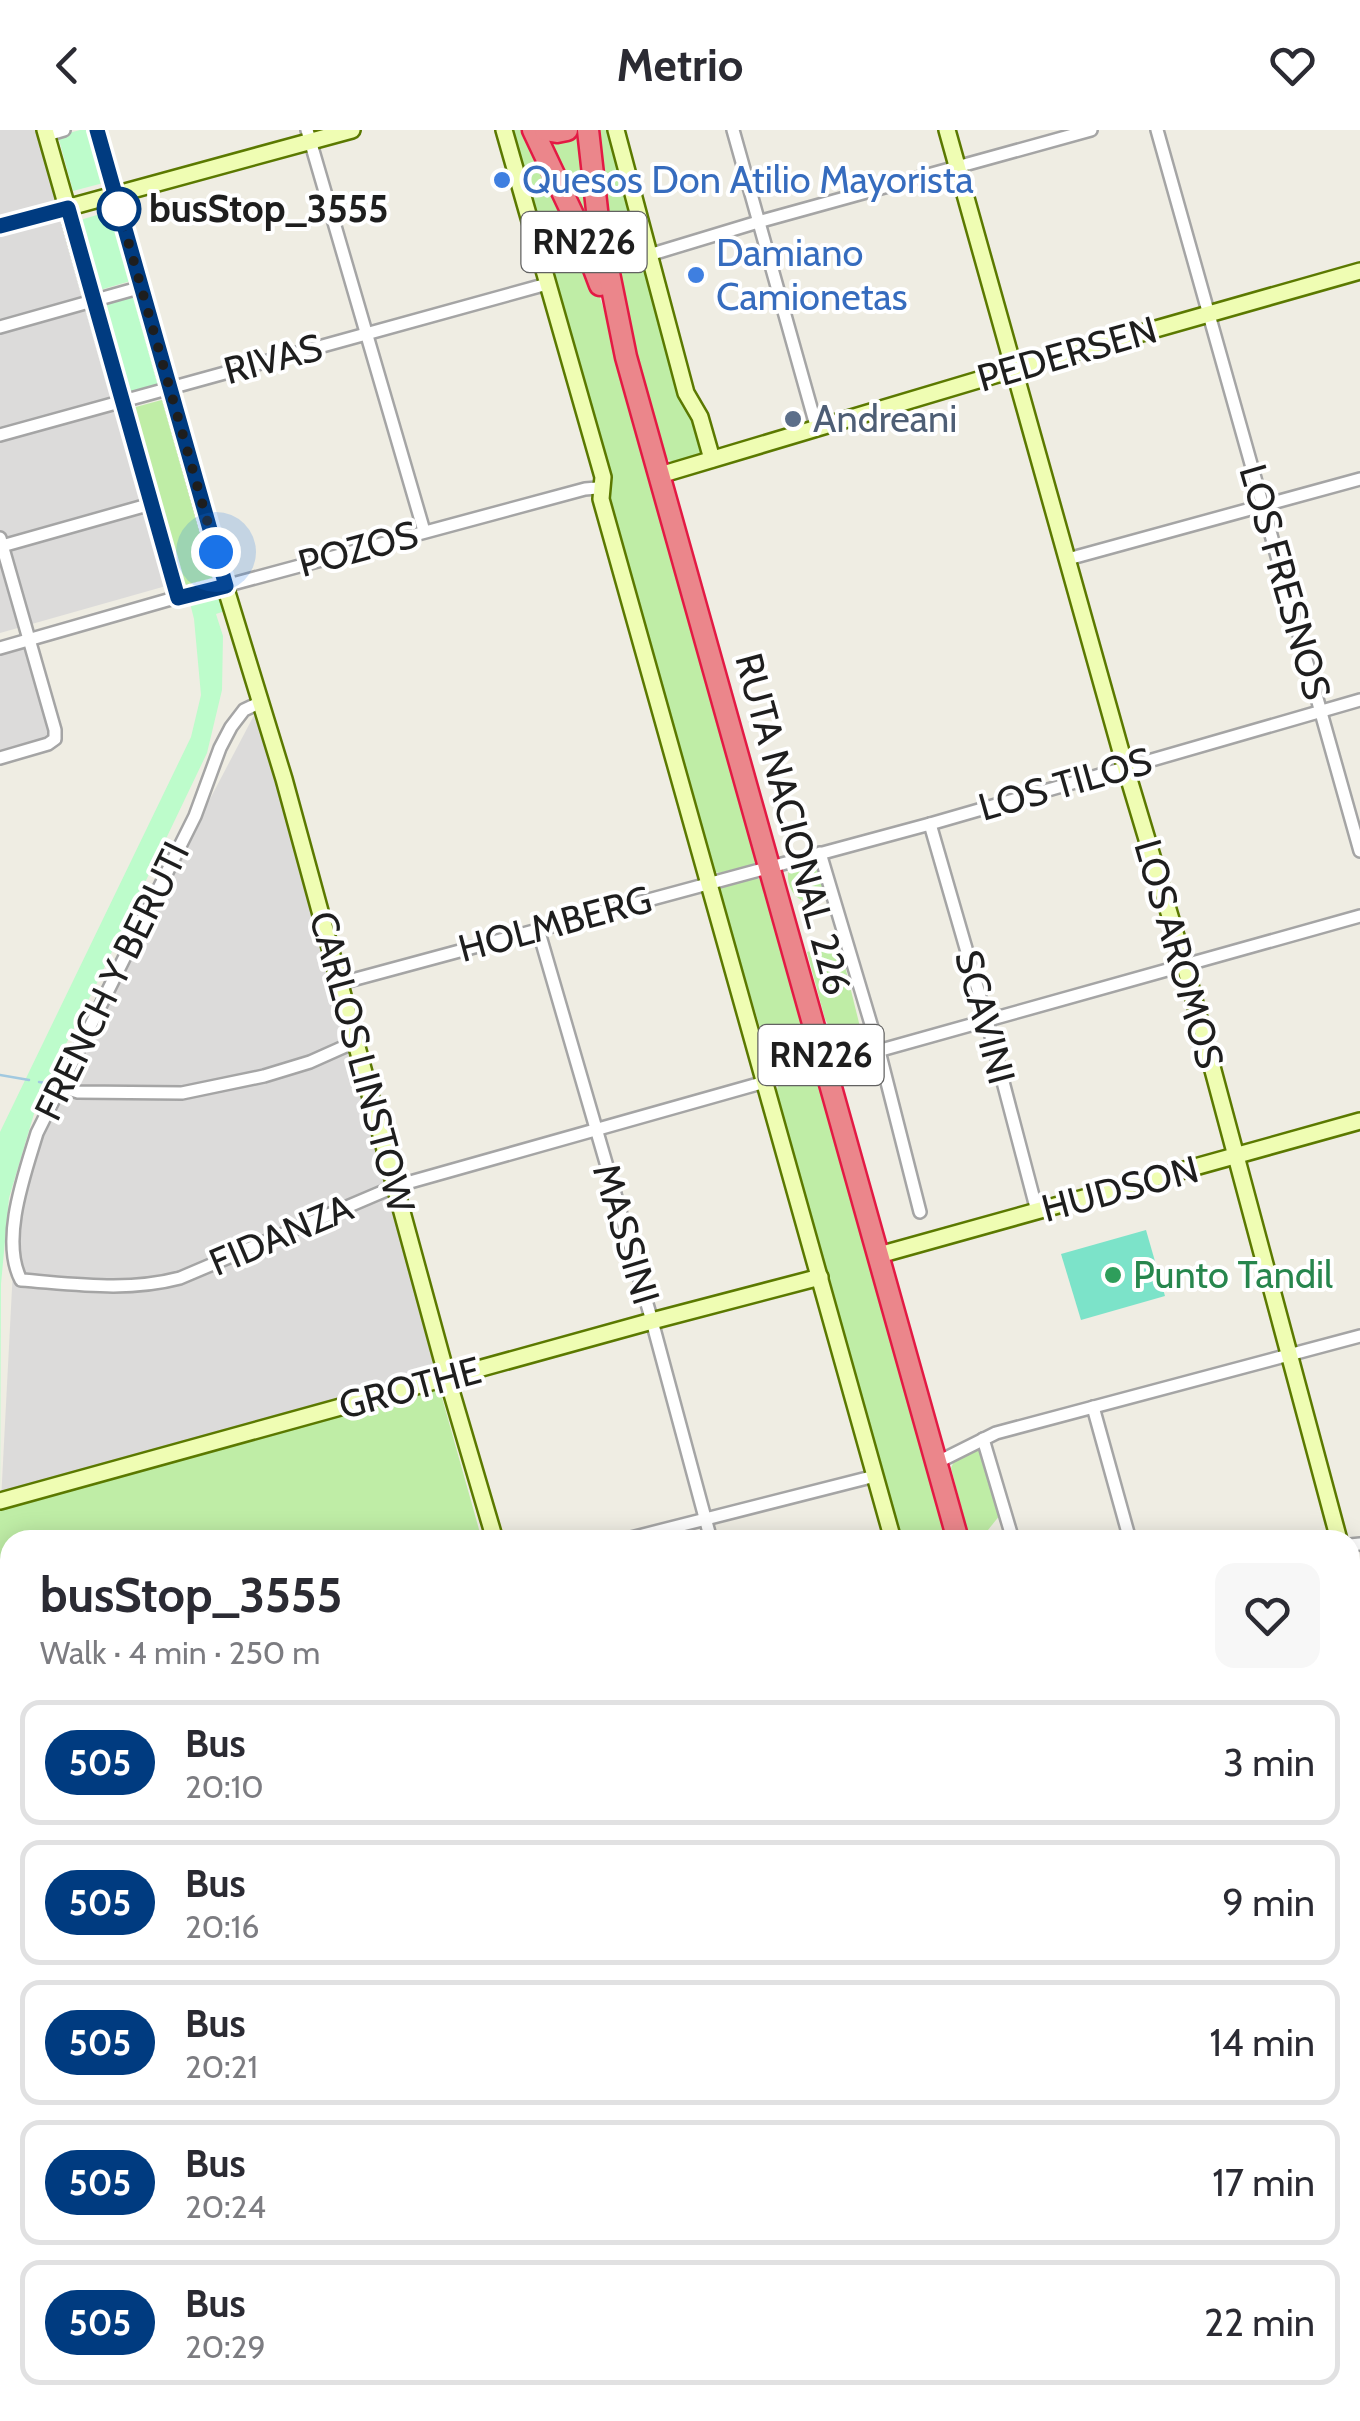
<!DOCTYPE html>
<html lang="en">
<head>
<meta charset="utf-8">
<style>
	body { margin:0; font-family:Cabin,sans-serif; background:#f7f7f7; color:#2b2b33; height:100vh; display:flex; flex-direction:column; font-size:38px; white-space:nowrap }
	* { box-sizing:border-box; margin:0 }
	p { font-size:32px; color:#7c7c81 }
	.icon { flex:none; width:55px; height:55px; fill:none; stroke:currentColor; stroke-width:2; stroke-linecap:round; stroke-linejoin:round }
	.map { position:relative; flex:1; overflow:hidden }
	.details { position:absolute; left:0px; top:1400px; width:1360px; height:892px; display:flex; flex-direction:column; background:#fff; border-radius:30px 30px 0 0; box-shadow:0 5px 25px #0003 }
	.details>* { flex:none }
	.badge { padding:0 20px; border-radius:32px; font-size:35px; line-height:65px }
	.you { position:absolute; width:50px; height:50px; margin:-25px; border:8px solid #fff; border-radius:50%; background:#1a73e8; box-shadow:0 0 0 15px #1a73e833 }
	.map>.badge { position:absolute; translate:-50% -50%; box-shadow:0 0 0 5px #fff }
	.round { display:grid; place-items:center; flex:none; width:105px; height:105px; border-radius:20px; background:#f7f7f7 }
	.headline { display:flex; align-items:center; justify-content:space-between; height:170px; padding:0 40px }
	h1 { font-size:48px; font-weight:800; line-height:75px }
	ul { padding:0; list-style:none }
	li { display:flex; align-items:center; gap:30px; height:125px; margin:0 20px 15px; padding:0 20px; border:5px solid #e1e1e2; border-radius:20px }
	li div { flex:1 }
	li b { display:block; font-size:38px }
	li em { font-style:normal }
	li .badge { min-width:110px; font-weight:700; text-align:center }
	header { display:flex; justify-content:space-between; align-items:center; height:130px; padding:0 40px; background:#fff; font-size:45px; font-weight:800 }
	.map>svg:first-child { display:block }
	.residential { fill:#dcdbda }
	.grass { fill:#bfeda6 }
	.park { fill:#bdfccb }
	.pitch { fill:#7ce3c9 }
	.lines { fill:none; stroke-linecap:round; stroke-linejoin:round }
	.stream { stroke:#a1c9e0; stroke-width:2.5 }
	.street-casing { stroke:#a5a5a5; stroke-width:16 }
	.secondary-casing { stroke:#5b7900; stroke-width:20 }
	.highway-casing { stroke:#e31a44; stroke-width:25 }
	.street { stroke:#fff; stroke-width:11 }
	.secondary { stroke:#effdb3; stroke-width:15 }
	.highway { stroke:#eb868b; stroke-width:20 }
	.line-casing { stroke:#fff; stroke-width:22 }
	.line { stroke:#003b80; stroke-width:15 }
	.walk { stroke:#1e1e1e; stroke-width:10; stroke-dasharray:0 18 }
	.shop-dot { fill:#3f7fe0; stroke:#fff; stroke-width:4 }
	.stop-dot { fill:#fff; stroke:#003b80; stroke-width:5 }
	.service-dot { fill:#5c6f8a; stroke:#fff; stroke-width:4 }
	.leisure-dot { fill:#2e9e5b; stroke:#fff; stroke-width:4 }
	.labels { text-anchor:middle; stroke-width:8; stroke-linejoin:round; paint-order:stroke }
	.shield { fill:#fff; stroke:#626262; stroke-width:2.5 }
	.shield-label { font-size:35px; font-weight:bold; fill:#1e1e1e }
	.shop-label { font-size:38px; fill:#366cbe; stroke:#fff; text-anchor:start }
	.stop-label { font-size:38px; font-weight:bold; fill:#1e1e1e; stroke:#fff; text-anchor:start }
	.street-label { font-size:38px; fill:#1e1e1e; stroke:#fff }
	.service-label { font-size:38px; fill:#4e5e75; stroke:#fff; text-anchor:start }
	.leisure-label { font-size:38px; fill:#27864d; stroke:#fff; text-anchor:start }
</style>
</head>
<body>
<header><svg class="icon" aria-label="back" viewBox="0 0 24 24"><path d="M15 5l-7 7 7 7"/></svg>Metrio<svg class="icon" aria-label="heart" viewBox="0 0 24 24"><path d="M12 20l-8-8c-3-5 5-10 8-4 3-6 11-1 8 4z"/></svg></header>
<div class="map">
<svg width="1360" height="2291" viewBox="0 0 1360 2291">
	<rect width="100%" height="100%" fill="#efede3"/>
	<g class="residential">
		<path d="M0,0H44L166,456L0,503Z"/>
		<path d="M28,510L55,609L0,626V518Z"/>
		<path d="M261,572L436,1245L1,1371L16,1081L59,956Z"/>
	</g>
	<g class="grass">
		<path d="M510,0H527L592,143L629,258L758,728L754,734L719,743L712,741L607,371Z"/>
		<path d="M578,0H585L609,167L541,6L575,3Z"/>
		<path d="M593,0H612L703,320C696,331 676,335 664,328L621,177Z"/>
		<path d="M169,268L219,453L182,463L132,278Z"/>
		<path d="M815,729L819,734L825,762L821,769C816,770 809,772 805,771C792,769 783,747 791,736C796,731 808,730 815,729Z"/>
		<path d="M750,745L763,751L810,909L806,923L773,941L718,757Z"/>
		<path d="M836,813L840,816L862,905L859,913L850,915L835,907L825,889L807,822Z"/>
		<path d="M818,944L950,1410H901L776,962L778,956Z"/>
		<path d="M439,1257L482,1410H10V2004L0,2007V1379Z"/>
		<path d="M978,1320L982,1321L1000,1385L980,1410L973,1409L968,1403L951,1338L956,1327Z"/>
	</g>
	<g class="park">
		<path d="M80,0H92L107,52L73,61L58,6Z"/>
		<path d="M114,80L134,150L100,160L80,90Z"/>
		<path d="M137,164L163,253L129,263L103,173Z"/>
		<path d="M223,460L228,480L216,484L223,506L222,560L207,623L95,857L39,967L9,1068L1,1154L0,1371V1002L191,607L201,565L194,489L189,469Z"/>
	</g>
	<path class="pitch" d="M1146,1100L1165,1166L1081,1190L1061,1124Z"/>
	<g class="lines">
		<g class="stream">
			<path d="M0,945L29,950"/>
			<path d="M39,952L46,953"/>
		</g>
		<defs>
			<g id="street">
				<path d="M307,0L424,401"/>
				<path d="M733,0L817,299"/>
				<path d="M1157,0L1360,721"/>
				<path d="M47,5L64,0"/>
				<path d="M649,125L758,92L1091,0"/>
				<path d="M0,197L142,157"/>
				<path d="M0,305L547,154"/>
				<path d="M0,408L55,600V609L48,614L0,628"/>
				<path d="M2,416L151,374"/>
				<path d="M1068,429L1360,349"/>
				<path d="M225,456L585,359L597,358L601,361"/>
				<path d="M0,518L178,467"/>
				<path d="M261,572L244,580L231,597L220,618L195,686L37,1003C25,1043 0,1110 21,1150C75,1154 127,1162 180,1148L396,1056L765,952"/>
				<path d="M930,694L987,891L1037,1081"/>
				<path d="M820,723L879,921L920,1082"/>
				<path d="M538,799L652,1191L711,1410"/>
				<path d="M341,853L930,694L1360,570"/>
				<path d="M824,936L1360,786"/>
				<path d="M59,956L78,962L182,963L264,946L310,932L357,911"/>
				<path d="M1093,1277L1130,1410"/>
				<path d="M983,1309L1013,1410"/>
				<path d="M936,1333L996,1303L1360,1206"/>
				<path d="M623,1410L875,1346"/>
				<path d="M1350,1415L1360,1414"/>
				<path d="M1350,1627L1360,1625"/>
				<path d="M1350,2139L1360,2127"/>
				<path d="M1350,2219L1360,2228"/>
				<path d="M916,2282L919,2291"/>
				<path d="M1264,2282L1273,2291"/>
				<path d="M1097,2291L1099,2282"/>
			</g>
			<g id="secondary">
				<path d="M45,0L178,467L225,456"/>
				<path d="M97,0L225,456L284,649L447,1247L495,1410"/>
				<path d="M504,0L603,347L601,369L893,1410"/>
				<path d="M616,0L686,263L700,287L712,329"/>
				<path d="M947,0L1125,636L1185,836L1339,1410"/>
				<path d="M0,96L352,0"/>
				<path d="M660,345L1015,239L1360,141"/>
				<path d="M879,1125L1360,991"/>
				<path d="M0,1371L652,1191L820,1147"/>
				<path d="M1350,1448L1360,1483"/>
				<path d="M1350,1844L1360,1841"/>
				<path d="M0,2215L10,2212"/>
				<path d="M0,2227L10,2224"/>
				<path d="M741,2282L744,2291"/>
			</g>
			<g id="highway">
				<path d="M533,0L575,89L600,155"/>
				<path d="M545,0L557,2L567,0"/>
				<path d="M588,0L598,89L626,227L958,1410"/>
				<path d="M1350,2080L1360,2086"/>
			</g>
		</defs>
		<use href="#street" class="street-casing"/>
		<use href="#secondary" class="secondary-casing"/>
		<use href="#highway" class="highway-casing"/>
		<use href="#street" class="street"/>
		<use href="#secondary" class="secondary"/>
		<use href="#highway" class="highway"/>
	</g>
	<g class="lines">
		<defs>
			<path id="line" d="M0,96L68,78L178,468L226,456L97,0"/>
		</defs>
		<use href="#line" class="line-casing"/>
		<use href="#line" class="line"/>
		<path class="walk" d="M119,79L216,422"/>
	</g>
	<g class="shop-dot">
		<circle cx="502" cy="50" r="10"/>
		<circle cx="696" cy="145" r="10"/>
	</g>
	<circle class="stop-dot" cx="119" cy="79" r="20"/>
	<circle class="service-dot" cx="793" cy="289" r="10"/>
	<circle class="leisure-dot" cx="1113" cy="1145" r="10"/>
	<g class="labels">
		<g class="shield">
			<rect x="521.5" y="82" width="125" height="60" rx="8"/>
			<rect x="758.5" y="895" width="125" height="60" rx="8"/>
		</g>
		<g class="shield-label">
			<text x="584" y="124">RN226</text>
			<text x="821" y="937">RN226</text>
		</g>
		<g class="shop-label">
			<text x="522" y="63">Quesos Don Atilio Mayorista</text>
			<text x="716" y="136">Damiano<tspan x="716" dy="44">Camionetas</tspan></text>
		</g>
		<g class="stop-label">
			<text x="149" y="92">busStop_3555</text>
		</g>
		<g class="street-label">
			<text transform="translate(1067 224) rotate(-16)" y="13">PEDERSEN</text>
			<text transform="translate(273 229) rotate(-15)" y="13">RIVAS</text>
			<text transform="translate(358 419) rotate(-15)" y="13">POZOS</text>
			<text transform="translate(1285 452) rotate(74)" y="13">LOS FRESNOS</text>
			<text transform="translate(1065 654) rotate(-16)" y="13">LOS TILOS</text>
			<text transform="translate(793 694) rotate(75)" y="13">RUTA NACIONAL 226</text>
			<text transform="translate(555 794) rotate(-15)" y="13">HOLMBERG</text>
			<text transform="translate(1179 824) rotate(74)" y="13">LOS AROMOS</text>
			<text transform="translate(112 851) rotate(-64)" y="13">FRENCH Y BERUTI</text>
			<text transform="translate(985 887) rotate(75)" y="13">SCAVINI</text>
			<text transform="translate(362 932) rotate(75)" y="13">CARLOS LINSTOW</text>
			<text transform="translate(1120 1059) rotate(-15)" y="13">HUDSON</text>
			<text transform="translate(626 1104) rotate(73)" y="13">MASSINI</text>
			<text transform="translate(281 1105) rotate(-23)" y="13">FIDANZA</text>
			<text transform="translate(410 1258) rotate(-15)" y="13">GROTHE</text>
		</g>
		<g class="service-label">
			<text x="813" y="302">Andreani</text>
		</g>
		<g class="leisure-label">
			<text x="1133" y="1158">Punto Tandil</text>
		</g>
	</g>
</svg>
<div class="you" style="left:216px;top:422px"></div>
<section class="details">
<div class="headline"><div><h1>busStop_3555</h1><p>Walk · 4 min · 250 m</p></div><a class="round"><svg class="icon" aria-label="heart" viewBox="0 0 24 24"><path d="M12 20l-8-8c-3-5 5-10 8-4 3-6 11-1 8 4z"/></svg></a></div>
<ul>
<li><span class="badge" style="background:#003b80;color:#fff">505</span><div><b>Bus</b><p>20:10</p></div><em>3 min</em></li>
<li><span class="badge" style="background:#003b80;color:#fff">505</span><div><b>Bus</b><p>20:16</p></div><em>9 min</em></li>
<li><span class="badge" style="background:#003b80;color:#fff">505</span><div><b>Bus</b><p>20:21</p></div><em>14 min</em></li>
<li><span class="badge" style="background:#003b80;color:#fff">505</span><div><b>Bus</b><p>20:24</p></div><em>17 min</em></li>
<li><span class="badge" style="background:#003b80;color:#fff">505</span><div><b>Bus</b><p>20:29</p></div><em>22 min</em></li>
</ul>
</section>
</div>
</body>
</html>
